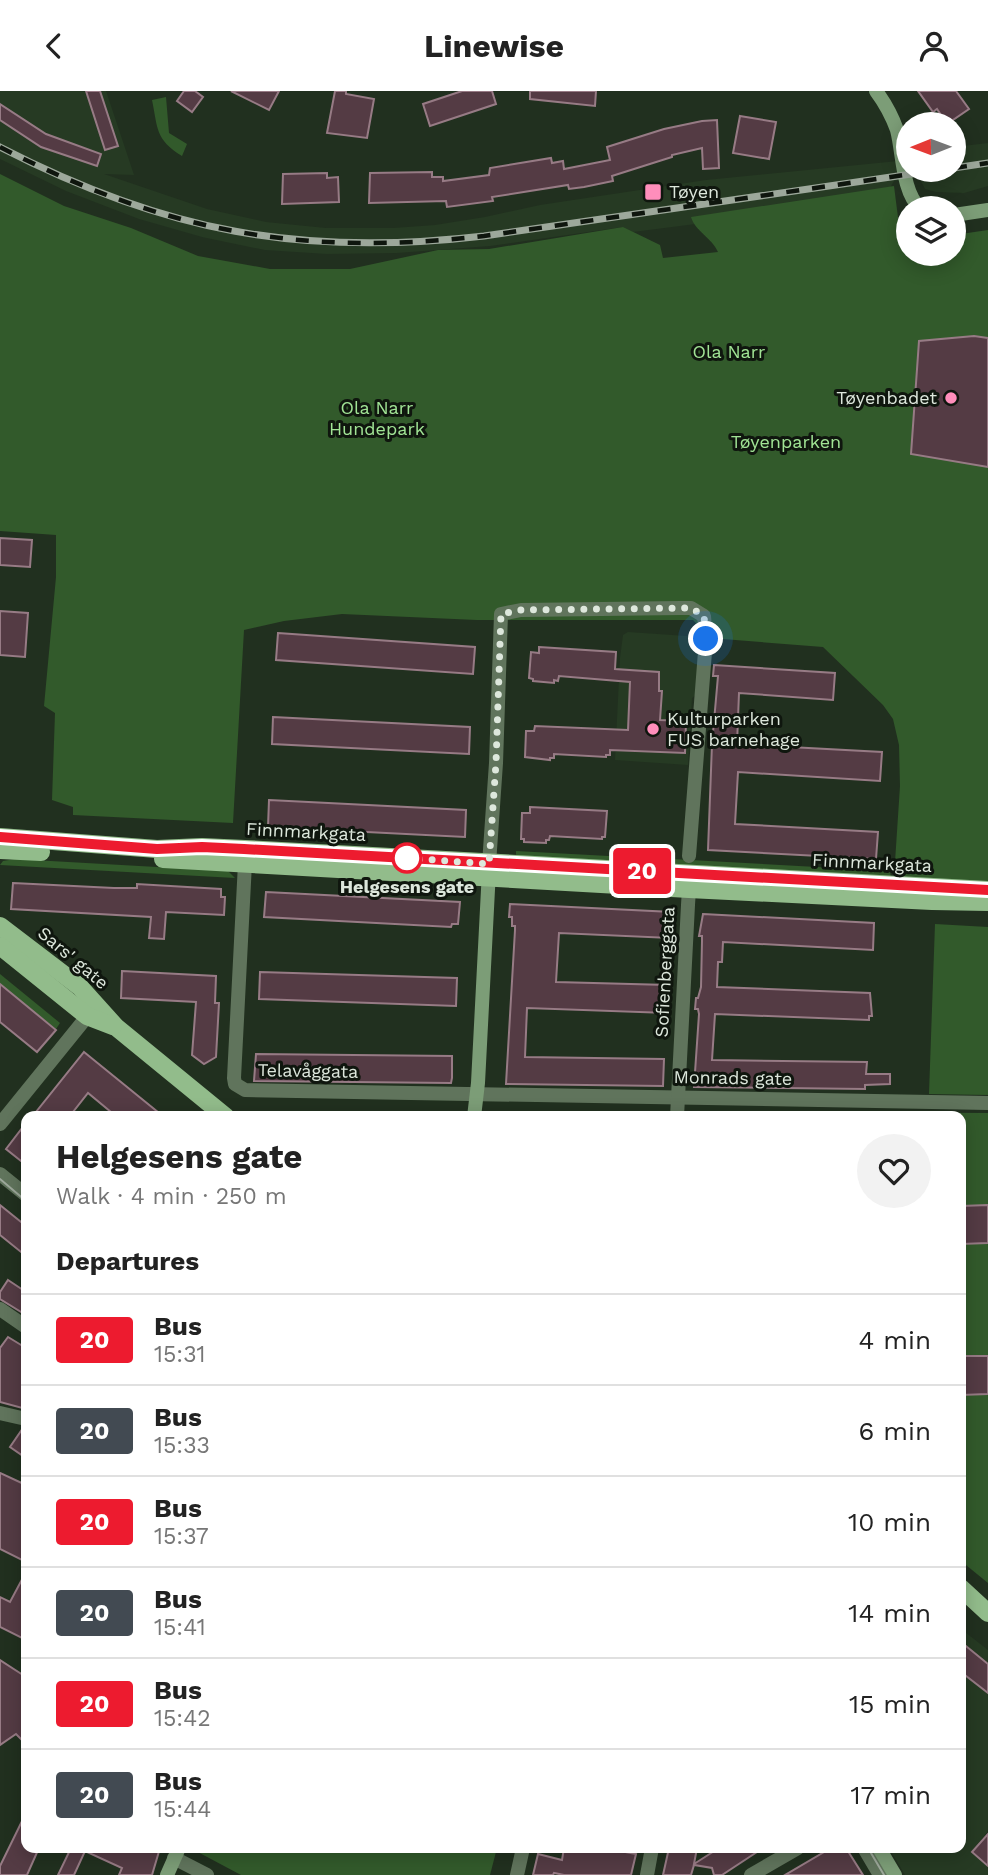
<!DOCTYPE html>
<html lang="en">
<head>
<meta charset="utf-8">
<style>
	body { margin:0; font-family:"Work Sans",sans-serif; background:#f2f2f2; color:#222; height:100vh; display:flex; flex-direction:column; font-size:26px; white-space:nowrap }
	* { box-sizing:border-box; margin:0 }
	p { font-size:23px; color:#767676 }
	.icon { flex:none; width:38px; height:38px; fill:none; stroke:currentColor; stroke-width:2; stroke-linecap:round; stroke-linejoin:round }
	.map { position:relative; flex:1; overflow:hidden }
	.panel { position:absolute; left:21px; top:1020px; width:945px; height:742px; display:flex; flex-direction:column; background:#fff; border-radius:14px; box-shadow:0 4px 18px #0003 }
	.panel>* { flex:none }
	.badge { padding:0 14px; border-radius:5px; font-size:24px; line-height:46px }
	.needle { width:46px; rotate:269deg }
	.fabs { position:absolute; left:896px; top:21px; display:grid; gap:14px }
	.fabs a { display:grid; place-items:center; width:70px; height:70px; border-radius:50%; background:#fff; box-shadow:0 4px 18px #0003; font-size:35px }
	.you { position:absolute; width:35px; height:35px; margin:-18px; border:5px solid #fff; border-radius:50%; background:#1a73e8; box-shadow:0 0 0 10px #1a73e833 }
	.map>.badge { position:absolute; translate:-50% -50%; box-shadow:0 0 0 4px #fff }
	h2 { padding:0 35px; font-size:26px; line-height:63px }
	.round { display:grid; place-items:center; flex:none; width:74px; height:74px; border-radius:37px; background:#f2f2f2 }
	.headline { display:flex; align-items:center; justify-content:space-between; height:119px; padding:0 35px }
	h1 { font-size:33px; font-weight:700; line-height:52px }
	ul { padding:0; list-style:none }
	li { display:flex; align-items:center; gap:21px; height:91px; padding:0 35px; border-top:2px solid #e0e0e0 }
	li div { flex:1 }
	li b { display:block; font-size:26px }
	li em { font-style:normal }
	li .badge { min-width:77px; font-weight:700; text-align:center }
	header { display:flex; justify-content:space-between; align-items:center; height:91px; padding:0 35px; background:#fff; font-size:32px; font-weight:700 }
	.map>svg:first-child { display:block }
	.built { fill:#263a23 }
	.green { fill:#325a2b }
	.building { fill:#543b44; stroke:#977b85; stroke-width:2 }
	.lines { fill:none; stroke-linecap:round; stroke-linejoin:round }
	.street { stroke:#60745c; stroke-width:14 }
	.secondary { stroke:#7c9d77; stroke-width:14 }
	.primary { stroke:#92bc8b; stroke-width:18 }
	.tram { stroke:#9da89b; stroke-width:2 }
	.rail-casing { stroke:#9da89b; stroke-width:7 }
	.rail { stroke:#0f160e; stroke-width:4.5; stroke-dasharray:13; stroke-linecap:butt }
	.line-casing { stroke:#fff; stroke-width:16 }
	.line { stroke:#ed1b2f; stroke-width:10 }
	.walk { stroke:#dde7dc; stroke-width:7; stroke-dasharray:0 12.6 }
	.poi-dot { fill:#ff8ebb; stroke:#0f160e; stroke-width:2.5 }
	.stop-dot { fill:#fff; stroke:#ed1b2f; stroke-width:3.5 }
	.labels { text-anchor:middle; stroke-width:6; stroke-linejoin:round; paint-order:stroke }
	.poi-label { font-size:18px; fill:#dde7dc; stroke:#0f160e; text-anchor:start }
	.park-label { font-size:18px; fill:#a1e495; stroke:#0f160e }
	.street-label { font-size:18px; fill:#dde7dc; stroke:#0f160e }
	.stop-label { font-size:18px; font-weight:bold; fill:#dde7dc; stroke:#0f160e }
</style>
</head>
<body>
<header><svg class="icon" aria-label="back" viewBox="0 0 24 24"><path d="M15 5l-7 7 7 7"/></svg>Linewise<svg class="icon" aria-label="person" viewBox="0 0 24 24"><circle cx="12" cy="8" r="4"/><path d="M4 21q1-7 8-7t8 7"/></svg></header>
<div class="map">
<svg width="988" height="1784" viewBox="0 0 988 1784">
	<rect width="100%" height="100%" fill="#21301f"/>
	<g class="built">
		<path d="M0,0H106L134,84L104,83L207,118L266,131L326,137H393L435,134L485,126L540,114L706,89L908,69V79H954V56L988,52V95L964,102L936,101L925,98L919,86L894,90L883,109L633,141L623,136L490,155L397,162L327,163L265,159L202,146L139,128L66,100L0,68Z"/>
		<path d="M628,541L702,546L697,603L692,607L688,674L615,669L620,567L623,544Z"/>
		<path d="M961,1538L988,1559V1740L973,1759L988,1772V1784H905L889,1757H961Z"/>
	</g>
	<g class="green">
		<path d="M166,6L169,42L187,53L182,65C155,48 158,38 152,9Z"/>
		<path d="M0,83L64,115L131,137L198,165L270,178H350L438,159L489,158L623,136L660,154L663,167L718,161C712,147 695,140 691,126L894,95L900,142L908,146V163H954V144L988,139V792L898,787L895,771L900,695L899,654L893,628L883,614L823,556L710,547L693,529H477L342,523L284,530L244,539L233,732L73,724V716L52,709L55,622L44,615L56,486V444L0,440Z"/>
		<path d="M516,760L664,768V774L516,766Z"/>
		<path d="M15,768L228,780L235,787L0,774L3,770Z"/>
		<path d="M672,768L890,780L891,787L672,775Z"/>
		<path d="M935,833L988,836V1004L929,1003Z"/>
		<path d="M0,883L60,932L56,938L0,894Z"/>
		<path d="M692,1020L988,1022V1492L961,1470V1026H691Z"/>
		<path d="M195,1757H497L490,1784H241L194,1759Z"/>
	</g>
	<g class="building">
		<path d="M86,0H100L118,55L105,59Z"/>
		<path d="M184,0H195L203,6L192,21L177,10Z"/>
		<path d="M231,0H279L269,19Z"/>
		<path d="M335,0H346V3L374,8L367,47L327,42Z"/>
		<path d="M462,0H492L496,13L430,35L423,13Z"/>
		<path d="M530,0H596L595,15L530,8Z"/>
		<path d="M918,0H956L969,18L947,33L937,18L933,21Z"/>
		<path d="M0,13L46,43L101,63L97,75L41,56L0,29Z"/>
		<path d="M740,25L776,31L769,68L733,62Z"/>
		<path d="M717,29L719,77L703,78L702,57L672,64V66L612,85L613,90L584,96L569,98L568,94L492,106L493,110L447,116L446,110L369,112L370,82L432,81V86H443V90L489,84L490,77L551,67L552,72L563,70L564,78L610,69L607,56L664,38L702,30Z"/>
		<path d="M327,82V87L338,86L339,111L282,113L283,83Z"/>
		<path d="M974,245L988,247V376L911,363L919,250Z"/>
		<path d="M0,447L32,449L30,476L0,474Z"/>
		<path d="M0,520L28,522L25,566L0,564Z"/>
		<path d="M278,542L475,556L473,583L276,569Z"/>
		<path d="M539,556L616,561L615,578L659,581V600H662L660,629L686,630L685,662L610,659V664H606V666L554,663V667H550V669L525,666L526,640H534L535,635L628,639L630,591L559,585L558,590L554,589V592L533,590V588L529,587L531,561L539,562Z"/>
		<path d="M714,574L835,582L833,609L739,602L737,653L882,661L880,690L738,681L735,733L878,741L876,768L708,759L712,653L718,585H713Z"/>
		<path d="M273,626L470,636L469,663L272,653Z"/>
		<path d="M269,709L466,719L465,746L268,736Z"/>
		<path d="M530,716L607,720L605,746H602V748L550,745L549,749H546V752L524,751V748H521L522,722H530Z"/>
		<path d="M13,792L114,797H137V793L221,798V806H225L224,824L166,821L164,848L149,847L151,826L11,818Z"/>
		<path d="M266,801L460,811L458,833H452L451,836L264,826Z"/>
		<path d="M510,813L672,821L670,847L559,842L556,891L668,894L667,922L527,917L525,966L664,968L663,995L506,993L515,839V835H512V826H509Z"/>
		<path d="M703,823L874,832L873,859L723,851L722,871H718L717,896L870,902L872,925H869V929L715,923L712,969L867,971L866,983H890V993L865,994V998L694,996L699,923L698,918H695L696,907H698L701,896L702,850V845H699Z"/>
		<path d="M122,880L216,885L215,912H219L216,966L204,973L192,964L196,911L121,907Z"/>
		<path d="M260,881L457,887L456,915L259,908Z"/>
		<path d="M0,893L56,939L37,961L0,931Z"/>
		<path d="M84,961L164,1026H117L88,1002L69,1026H32Z"/>
		<path d="M256,963L452,965V987L451,992L254,990Z"/>
		<path d="M26,1032V1074L6,1058Z"/>
		<path d="M0,1114L26,1135V1165L0,1144Z"/>
		<path d="M988,1114V1152L961,1153V1115Z"/>
		<path d="M8,1189L26,1201V1224L0,1208V1201Z"/>
		<path d="M8,1246L26,1257V1318L0,1311V1257Z"/>
		<path d="M961,1265H988V1303L961,1304Z"/>
		<path d="M23,1337H26V1367L10,1356Z"/>
		<path d="M0,1382L26,1394V1471L0,1458Z"/>
		<path d="M26,1481V1549L0,1536V1506L10,1511Z"/>
		<path d="M961,1551L988,1573V1602L961,1581Z"/>
		<path d="M0,1569L26,1586V1653L16,1643L0,1654Z"/>
		<path d="M26,1722V1757H39L27,1784H0V1775Z"/>
		<path d="M988,1743V1775L972,1761Z"/>
		<path d="M71,1757H160L152,1784H119L122,1777L85,1760L74,1784H58Z"/>
		<path d="M564,1757H614V1759L636,1763L631,1784H564L554,1782L553,1784H533L538,1763L562,1769Z"/>
		<path d="M669,1757H697L694,1773L719,1757H763L722,1784H714L712,1777L694,1774L691,1784H663Z"/>
		<path d="M831,1757H846L863,1784H785Z"/>
	</g>
	<g class="lines">
		<g class="street">
			<path d="M245,772L234,987L235,993L245,999L988,1012"/>
			<path d="M489,773L496,672L501,523L521,519L681,517H691L704,525L706,548L689,765"/>
			<path d="M677,1026L688,814L689,798L692,790"/>
			<path d="M0,1033L94,917"/>
			<path d="M0,1083L26,1104"/>
			<path d="M0,1218L26,1236"/>
			<path d="M0,1322L26,1328"/>
			<path d="M864,1757L880,1784"/>
			<path d="M174,1767L207,1784"/>
			<path d="M517,1784L523,1757"/>
			<path d="M647,1784L652,1757"/>
			<path d="M751,1784L798,1757"/>
		</g>
		<g class="secondary">
			<path d="M876,0C885,12 892,25 897,39C903,62 902,101 920,117"/>
			<path d="M954,124L988,119"/>
			<path d="M474,1026L478,992L489,779"/>
			<path d="M879,1757L895,1784"/>
			<path d="M167,1784L179,1757"/>
		</g>
		<g class="primary">
			<path d="M0,746L157,758L202,756L245,758L988,799"/>
			<path d="M0,759L41,761"/>
			<path d="M163,768L689,798L932,810L988,811"/>
			<path d="M0,835L80,896L116,936L226,1026"/>
			<path d="M0,855L87,925L113,935"/>
			<path d="M961,1497L988,1522"/>
		</g>
		<g class="tram">
			<path d="M0,1088L26,1110"/>
			<path d="M868,1757L884,1784"/>
		</g>
		<defs>
			<g id="rail">
				<path d="M0,56C165,141 301,166 484,145L939,79"/>
				<path d="M954,77L988,72"/>
			</g>
		</defs>
		<use href="#rail" class="rail-casing"/>
		<use href="#rail" class="rail"/>
	</g>
	<g class="lines">
		<defs>
			<path id="line" d="M0,746L157,758L202,756L244,758L988,799"/>
		</defs>
		<use href="#line" class="line-casing"/>
		<use href="#line" class="line"/>
		<path class="walk" d="M407,767L489,773L496,672L501,523L521,519L691,517L704,525L706,548"/>
	</g>
	<g class="poi-dot">
		<rect x="644" y="92" width="18" height="18" rx="3.5"/>
		<circle cx="951" cy="307" r="7"/>
		<circle cx="653" cy="638" r="7"/>
	</g>
	<circle class="stop-dot" cx="407" cy="767" r="14"/>
	<g class="labels">
		<g class="poi-label">
			<text x="669" y="107">Tøyen</text>
			<text x="937" y="313" text-anchor="end">Tøyenbadet</text>
			<text x="667" y="634">Kulturparken<tspan x="667" dy="21">FUS barnehage</tspan></text>
		</g>
		<g class="park-label">
			<text x="729" y="267">Ola Narr</text>
			<text x="377" y="323">Ola Narr<tspan x="377" dy="21">Hundepark</tspan></text>
			<text x="786" y="357">Tøyenparken</text>
		</g>
		<g class="street-label">
			<text transform="translate(306 741) rotate(3)" y="6">Finnmarkgata</text>
			<text transform="translate(872 772) rotate(3)" y="6">Finnmarkgata</text>
			<text transform="translate(73 867) rotate(40)" y="6">Sars' gate</text>
			<text transform="translate(665 881) rotate(-87)" y="6">Sofienberggata</text>
			<text transform="translate(308 980) rotate(1)" y="6">Telavåggata</text>
			<text transform="translate(733 987) rotate(1)" y="6">Monrads gate</text>
		</g>
		<g class="stop-label">
			<text x="407" y="802">Helgesens gate</text>
		</g>
	</g>
</svg>
<div class="fabs">
<a><svg class="needle" viewBox="-14 -14 28 28"><path d="M0-13l5 13h-10z" fill="#e53935"/><path d="M0 13l5-13h-10z" fill="#767676"/></svg></a>
<a><svg class="icon" aria-label="layers" viewBox="0 0 24 24"><path d="M12 4l9 5-9 5-9-5zM3 14l9 5 9-5"/></svg></a>
</div>
<div class="you" style="left:706px;top:548px"></div>
<b class="badge" style="left:642px;top:780px;background:#ed1b2f;color:#fff">20</b>
<section class="panel">
<div class="headline"><div><h1>Helgesens gate</h1><p>Walk · 4 min · 250 m</p></div><a class="round"><svg class="icon" aria-label="heart" viewBox="0 0 24 24"><path d="M12 20l-8-8c-3-5 5-10 8-4 3-6 11-1 8 4z"/></svg></a></div>
<h2>Departures</h2>
<ul>
<li><span class="badge" style="background:#ed1b2f;color:#fff">20</span><div><b>Bus</b><p>15:31</p></div><em>4 min</em></li>
<li><span class="badge" style="background:#424a52;color:#fff">20</span><div><b>Bus</b><p>15:33</p></div><em>6 min</em></li>
<li><span class="badge" style="background:#ed1b2f;color:#fff">20</span><div><b>Bus</b><p>15:37</p></div><em>10 min</em></li>
<li><span class="badge" style="background:#424a52;color:#fff">20</span><div><b>Bus</b><p>15:41</p></div><em>14 min</em></li>
<li><span class="badge" style="background:#ed1b2f;color:#fff">20</span><div><b>Bus</b><p>15:42</p></div><em>15 min</em></li>
<li><span class="badge" style="background:#424a52;color:#fff">20</span><div><b>Bus</b><p>15:44</p></div><em>17 min</em></li>
</ul>
</section>
</div>
</body>
</html>
